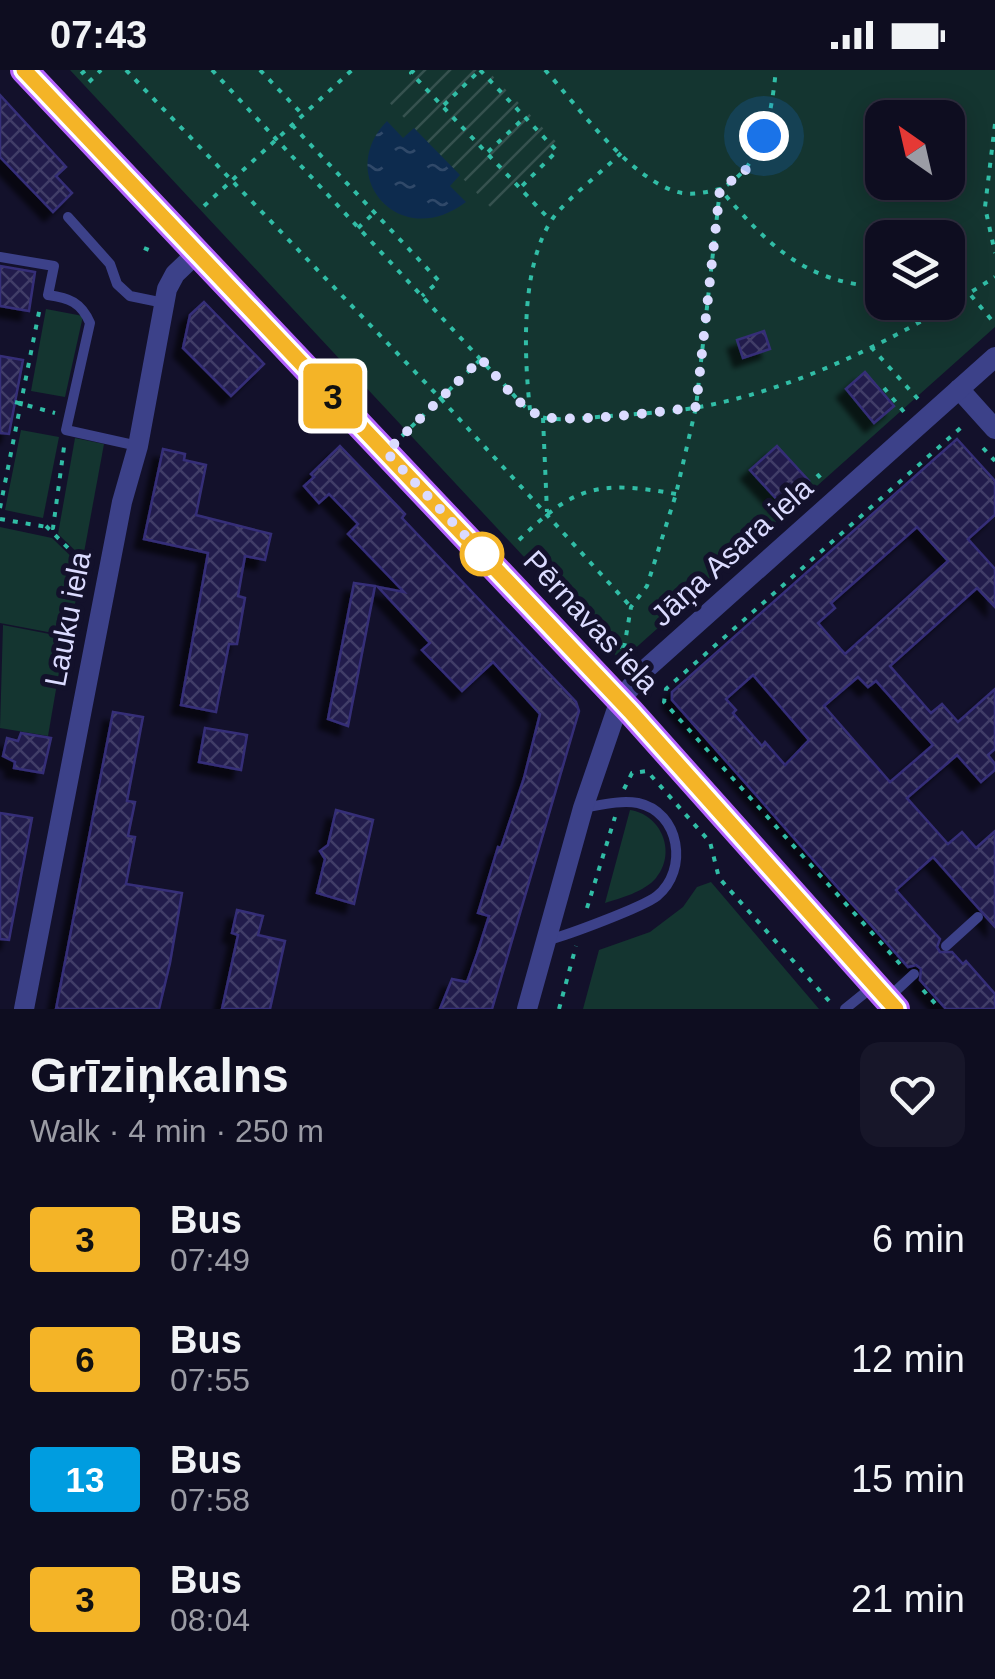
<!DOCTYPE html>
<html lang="en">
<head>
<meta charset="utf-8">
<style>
	body { margin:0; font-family:Arial,sans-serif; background:#171629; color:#f1f3f6; height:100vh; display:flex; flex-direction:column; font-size:38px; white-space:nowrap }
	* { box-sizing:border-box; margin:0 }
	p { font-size:32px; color:#9b9ca5 }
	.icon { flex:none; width:55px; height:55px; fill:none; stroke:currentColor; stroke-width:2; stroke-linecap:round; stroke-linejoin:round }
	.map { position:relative; height:939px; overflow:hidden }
	.details { display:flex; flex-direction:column; background:#0e0d20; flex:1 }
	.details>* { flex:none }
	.badge { padding:0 20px; border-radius:8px; font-size:35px; line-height:65px }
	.needle { width:65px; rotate:326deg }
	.controls { position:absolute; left:865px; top:30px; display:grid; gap:20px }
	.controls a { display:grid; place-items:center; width:100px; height:100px; border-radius:20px; background:#0e0d20; box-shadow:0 5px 25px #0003,0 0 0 2px #2e2d3e; font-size:50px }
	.you { position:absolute; width:50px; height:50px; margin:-25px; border:8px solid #fff; border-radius:50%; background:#1a73e8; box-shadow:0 0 0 15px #1a73e833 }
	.map>.badge { position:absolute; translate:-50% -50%; box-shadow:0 0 0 5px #fff }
	.round { display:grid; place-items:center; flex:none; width:105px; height:105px; border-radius:20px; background:#171629 }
	.summary { display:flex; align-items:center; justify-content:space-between; height:170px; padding:0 30px }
	h1 { font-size:48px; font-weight:600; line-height:75px }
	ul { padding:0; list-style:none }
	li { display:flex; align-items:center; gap:30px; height:120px; padding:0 30px }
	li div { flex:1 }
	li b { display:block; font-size:38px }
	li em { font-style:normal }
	li .badge { min-width:110px; font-weight:700; text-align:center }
	.status { display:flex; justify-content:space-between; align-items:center; height:70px; padding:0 50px; background:#0e0d20; direction:ltr }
	.status svg { height:28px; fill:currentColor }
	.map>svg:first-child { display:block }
	.green { fill:#143530; fill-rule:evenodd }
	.garden { fill:url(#garden-furrows) }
	.water { fill:url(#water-ripples) }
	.building { fill:url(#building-cross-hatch); stroke:#362f78; stroke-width:2.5; fill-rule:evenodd; filter:url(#shadow) }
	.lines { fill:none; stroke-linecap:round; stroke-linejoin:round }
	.path { stroke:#31bda6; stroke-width:4; stroke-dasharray:5 8; stroke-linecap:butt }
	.service { stroke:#3c4189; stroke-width:10 }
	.minor { stroke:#3c4189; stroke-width:20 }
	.primary { stroke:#b462fe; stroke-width:28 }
	.line-casing { stroke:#fff; stroke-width:22 }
	.line { stroke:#f4b427; stroke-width:15 }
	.walk { stroke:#dbdbff; stroke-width:10; stroke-dasharray:0 18 }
	.stop-dot { fill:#fff; stroke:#f4b427; stroke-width:5 }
	.labels { text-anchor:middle; stroke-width:10; stroke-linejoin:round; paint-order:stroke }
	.street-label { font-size:30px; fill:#dbdbff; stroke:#13112b }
</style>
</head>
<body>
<div class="status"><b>07:43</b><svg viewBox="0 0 49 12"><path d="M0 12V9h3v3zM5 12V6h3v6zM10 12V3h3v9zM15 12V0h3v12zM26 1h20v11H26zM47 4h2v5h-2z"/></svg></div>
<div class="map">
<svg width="995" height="939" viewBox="0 0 995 939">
	<defs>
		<pattern id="garden-furrows" width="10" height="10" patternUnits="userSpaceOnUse" patternTransform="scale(2.5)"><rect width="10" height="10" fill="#143530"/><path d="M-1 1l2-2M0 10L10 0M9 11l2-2" fill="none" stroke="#36524f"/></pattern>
		<pattern id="water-ripples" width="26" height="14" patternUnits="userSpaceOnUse" patternTransform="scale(2.5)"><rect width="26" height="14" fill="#0d2b4e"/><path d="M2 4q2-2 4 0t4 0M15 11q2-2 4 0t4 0" fill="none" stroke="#304969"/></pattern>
		<pattern id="building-cross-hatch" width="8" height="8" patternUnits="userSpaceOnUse" patternTransform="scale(2.5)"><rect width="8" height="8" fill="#221d4c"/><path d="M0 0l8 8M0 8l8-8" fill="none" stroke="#423d67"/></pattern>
		<filter id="shadow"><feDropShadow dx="-9" dy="9" stdDeviation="2.5" flood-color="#0009"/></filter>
	</defs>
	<rect width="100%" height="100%" fill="#13112b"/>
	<g class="green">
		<path d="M70,0H995V257L621,591ZM882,48H948V112H882ZM882,168H948V232H882Z"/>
		<path d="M46,239L83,246L65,327L31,321Z"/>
		<path d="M21,360L59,367L43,448L5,440Z"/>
		<path d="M75,368L104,374L83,488L58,464Z"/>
		<path d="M0,457L52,468L82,497L69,566L0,553Z"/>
		<path d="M3,555L65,567L48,666L0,658Z"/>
		<path d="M630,740C662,745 677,783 656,808C644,822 621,828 605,833Z"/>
		<path d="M711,812L819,939H583L599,880L650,862L683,837L697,817Z"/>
	</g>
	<path class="garden" d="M409,0H487L565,81L498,145L383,26Z"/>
	<path class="water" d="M387,51L403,68L414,58L460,105L450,116L466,132C399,183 334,105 387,51Z"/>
	<g class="building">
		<path d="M0,25L66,97L56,106L72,123L53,142L0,87Z"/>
		<path d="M0,196L35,202L29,241L0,236Z"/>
		<path d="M204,232L264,294L231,326L183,278L190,245Z"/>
		<path d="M764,261L770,279L743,288L737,270Z"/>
		<path d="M0,286L23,290L9,364L0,363Z"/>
		<path d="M865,302L894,336L874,353L846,319Z"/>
		<path d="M957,369L995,411V445L968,469L995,499V537L977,518L890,596L931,643L942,634L958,652L995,619V679L988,685L995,694V700L981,712L957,685L907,728L948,774L962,762L976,778L995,761V857L933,787L896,820L940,869L937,877L940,882H952L963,894L966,891L995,924V939H946L920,910L921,899L916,895L908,897L672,630V622ZM917,457L948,491L845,584L818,553L835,538L831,533ZM753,605L809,670L785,695L765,672L762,676L733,643L736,640L726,629ZM858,607L868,617L876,611L933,675L890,712L824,636Z"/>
		<path d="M340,376L405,444L402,448L576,632L579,641L492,939H440L452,909L467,912L477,884L489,846L478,843L498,777L501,778L524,708L540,644L493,592L462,621L422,580L430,573L378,517L404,522L348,464L358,454L329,424L319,433L304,416L314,407L311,404Z"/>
		<path d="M777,376L809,411L782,435L750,400Z"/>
		<path d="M163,379L185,384L184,390L206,395L196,445L271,464L265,490L245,486L238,526L245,528L237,574H229L216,642L181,635L208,483L144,469Z"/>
		<path d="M354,513L375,516L348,656L328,649Z"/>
		<path d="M113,642L143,647L127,731L135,732L128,766L135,767L126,814L182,823L170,893L159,939H56Z"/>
		<path d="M205,658L247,665L241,700L199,692Z"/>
		<path d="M21,663L51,668L43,703L14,698L15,692L3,686L7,668L18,671Z"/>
		<path d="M336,740L373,750L354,834L317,823L325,789L320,781L328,775Z"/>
		<path d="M0,743L32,748L9,870L0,869Z"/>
		<path d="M237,840L263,846L258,865L285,871L270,939H222L238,865L232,863Z"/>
	</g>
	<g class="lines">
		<g class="path">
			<path d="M126,0L441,329L631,537"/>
			<path d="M212,0L496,306C509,318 524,341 541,347C556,352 593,347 610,346C638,344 666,342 694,338C802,319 904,265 995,207"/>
			<path d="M260,0L303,45"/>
			<path d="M414,0L411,3L551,151"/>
			<path d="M480,0L557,81L520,118"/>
			<path d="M545,0C578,36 632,113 682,123C695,125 707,122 720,119C768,175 805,213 882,217"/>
			<path d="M81,4L86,0"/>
			<path d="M89,12L101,0"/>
			<path d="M444,35L480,0"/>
			<path d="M995,54L985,137L995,183"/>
			<path d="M292,55L439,211L422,226"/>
			<path d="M488,82L525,47"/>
			<path d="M204,136L352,0"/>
			<path d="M358,158L375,142"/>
			<path d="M144,178L154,182"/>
			<path d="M948,214L969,223L995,254"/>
			<path d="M871,277L918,329"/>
			<path d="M884,318L904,342"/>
			<path d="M15,332L55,343"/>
			<path d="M530,340C524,285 520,196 553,148C568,128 602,102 621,83"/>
			<path d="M543,348L547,442"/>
			<path d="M402,366L481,289"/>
			<path d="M983,378L995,391"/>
			<path d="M817,404L825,413"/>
			<path d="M775,434L787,448"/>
			<path d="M0,438L40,237"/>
			<path d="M0,449L53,458L64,377"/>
			<path d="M46,456L86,496"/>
			<path d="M519,470C574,416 598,410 676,424"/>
			<path d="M624,578L631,537L647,516L676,424L696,337L720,119C764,96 771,45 776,0"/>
			<path d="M608,580L615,573L633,584"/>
			<path d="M624,719L632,703L647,701L710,772L719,808L829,931"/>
			<path d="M587,838L615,747"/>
			<path d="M900,894L664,632L666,619L965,354"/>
			<path d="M923,920L940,939"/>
			<path d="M559,939L576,876"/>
		</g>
		<g class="service">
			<path d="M68,147L110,194L117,214L130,226L164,233"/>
			<path d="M0,187L54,196L48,225C69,228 81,232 90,253L66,360L138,376"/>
			<path d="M548,870C568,865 643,837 657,826C689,800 680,742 638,733C620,730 601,735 583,738"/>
			<path d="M946,876L978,847"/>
			<path d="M888,928L914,904"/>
			<path d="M845,939L871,918"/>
		</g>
		<g class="minor">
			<path d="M959,319L995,359"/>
			<path d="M24,939L122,432L138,376L167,219L175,204L197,183"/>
			<path d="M527,939L583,738L620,630L647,598L995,287"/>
		</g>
		<path class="primary" d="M24,0L630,641L896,939"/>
	</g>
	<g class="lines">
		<defs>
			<path id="line" d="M24,0L630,641L896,939"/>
		</defs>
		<use href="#line" class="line-casing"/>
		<use href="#line" class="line"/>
		<path class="walk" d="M482,484L492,494L386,382L481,289C498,307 516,334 538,345C559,355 668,341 696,337L720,119L745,101L764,66"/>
	</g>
	<circle class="stop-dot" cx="482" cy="484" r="20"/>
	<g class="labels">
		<g class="street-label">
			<text transform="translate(732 482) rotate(-42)" y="10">Jāņa Asara iela</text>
			<text transform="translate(68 549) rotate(-79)" y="10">Lauku iela</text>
			<text transform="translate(591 552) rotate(47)" y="10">Pērnavas iela</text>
		</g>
	</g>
</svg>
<div class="controls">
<a><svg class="needle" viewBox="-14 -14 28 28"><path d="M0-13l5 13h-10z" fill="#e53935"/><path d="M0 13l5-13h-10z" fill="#9b9ca5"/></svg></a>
<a><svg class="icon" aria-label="layers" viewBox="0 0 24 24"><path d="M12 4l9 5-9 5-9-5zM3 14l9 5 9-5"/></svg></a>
</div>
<div class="you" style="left:764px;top:66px"></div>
<b class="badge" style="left:333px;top:326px;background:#f4b427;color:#111">3</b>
</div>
<section class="details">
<div class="summary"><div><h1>Grīziņkalns</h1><p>Walk · 4 min · 250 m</p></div><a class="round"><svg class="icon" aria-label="heart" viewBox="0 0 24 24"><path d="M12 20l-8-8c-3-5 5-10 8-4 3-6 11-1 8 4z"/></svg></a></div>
<ul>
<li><span class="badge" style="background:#f4b427;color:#111">3</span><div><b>Bus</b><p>07:49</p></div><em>6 min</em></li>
<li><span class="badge" style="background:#f4b427;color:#111">6</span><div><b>Bus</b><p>07:55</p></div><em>12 min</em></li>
<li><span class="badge" style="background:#009de0;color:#fff">13</span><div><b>Bus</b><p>07:58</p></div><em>15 min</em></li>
<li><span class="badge" style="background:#f4b427;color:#111">3</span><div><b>Bus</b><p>08:04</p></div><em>21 min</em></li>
</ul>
</section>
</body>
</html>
